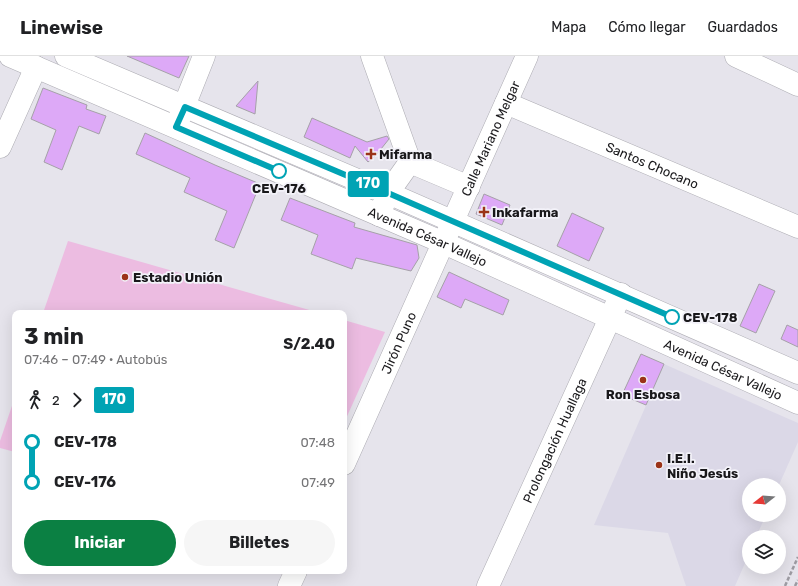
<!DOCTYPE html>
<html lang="es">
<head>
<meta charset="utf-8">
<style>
	body { margin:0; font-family:Rubik,sans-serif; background:#f6f6f6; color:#202124; height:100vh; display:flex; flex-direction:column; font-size:15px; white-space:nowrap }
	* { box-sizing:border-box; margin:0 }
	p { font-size:13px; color:#757577 }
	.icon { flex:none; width:22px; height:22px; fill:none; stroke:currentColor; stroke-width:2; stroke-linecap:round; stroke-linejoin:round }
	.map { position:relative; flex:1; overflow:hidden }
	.details { position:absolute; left:12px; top:254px; width:335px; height:264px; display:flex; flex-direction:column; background:#fff; border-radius:8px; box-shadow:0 4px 16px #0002 }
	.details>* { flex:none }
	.badge { padding:0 8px; border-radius:3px; font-size:14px; line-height:26px }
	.needle { width:26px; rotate:253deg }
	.tools { position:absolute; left:742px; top:422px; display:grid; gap:8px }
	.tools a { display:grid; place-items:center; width:44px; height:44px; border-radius:50%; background:#fff; box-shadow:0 4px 16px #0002; font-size:20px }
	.map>.badge { position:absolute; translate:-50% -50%; box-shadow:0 0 0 2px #fff }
	.legs { display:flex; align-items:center; gap:6px; height:44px; padding:0 12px; font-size:13px }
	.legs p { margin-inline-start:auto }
	.head { display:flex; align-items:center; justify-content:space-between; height:68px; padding:0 12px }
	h1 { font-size:22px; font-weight:700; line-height:30px }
	.cta { display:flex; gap:8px; margin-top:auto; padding:8px 12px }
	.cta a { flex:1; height:46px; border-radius:24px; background:#0b8043; color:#fff; font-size:16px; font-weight:700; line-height:46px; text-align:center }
	.cta a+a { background:#f6f6f6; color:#202124 }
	ul { padding:0 12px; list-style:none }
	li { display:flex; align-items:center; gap:14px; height:40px; font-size:15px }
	li i { display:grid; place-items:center; width:6px; height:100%; margin:0 5px; background:currentColor }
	li i::after { content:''; width:10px; height:10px; margin:-5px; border:3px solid; border-radius:50%; background:#fff }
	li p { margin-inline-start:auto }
	li:first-child i { background:linear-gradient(#0000 50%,currentColor 0) }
	li:last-child i { background:linear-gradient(currentColor 50%,#0000 0) }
	header { display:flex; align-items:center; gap:24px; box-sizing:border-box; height:56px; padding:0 20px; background:#fff; border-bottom:1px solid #e0e0e0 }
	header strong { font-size:19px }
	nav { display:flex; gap:22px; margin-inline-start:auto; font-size:14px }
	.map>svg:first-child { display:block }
	.built { fill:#dbd8e7 }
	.green { fill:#ecbce1 }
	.building { fill:#dda9f7; stroke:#a5a1a8 }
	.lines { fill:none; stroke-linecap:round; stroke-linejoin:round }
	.minor-casing { stroke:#adacb3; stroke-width:23 }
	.major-casing { stroke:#adacb3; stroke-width:23 }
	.path { stroke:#9d9ba2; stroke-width:2.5; stroke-dasharray:4 2; stroke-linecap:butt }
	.minor { stroke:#fff; stroke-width:22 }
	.major { stroke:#fff; stroke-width:22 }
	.line-1-casing { stroke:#fff; stroke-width:9 }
	.line-1 { stroke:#00a3b4; stroke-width:6 }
	.poi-dot { fill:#9b3318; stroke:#f3f2f9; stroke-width:1.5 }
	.stop-1-dot { fill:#fff; stroke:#00a3b4; stroke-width:2 }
	.labels { text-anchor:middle; stroke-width:3.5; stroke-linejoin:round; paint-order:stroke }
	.street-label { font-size:13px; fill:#19181b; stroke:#f3f2f9 }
	.poi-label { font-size:13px; font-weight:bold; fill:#19181b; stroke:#f3f2f9; text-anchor:start }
	.stop-label { font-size:13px; font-weight:bold; fill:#19181b; stroke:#f3f2f9 }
</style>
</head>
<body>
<header>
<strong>Linewise</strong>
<nav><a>Mapa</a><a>Cómo llegar</a><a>Guardados</a></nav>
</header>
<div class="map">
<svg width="798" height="530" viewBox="0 0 798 530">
	<rect width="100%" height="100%" fill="#e6e4ec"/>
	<path class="built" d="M664,308L798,367V386L779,429H749V459H766L756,481H749V498L735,530H686L668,477L594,469Z"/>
	<g class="green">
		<path d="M68,185L320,257H43Z"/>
		<path d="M344,264L385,276L344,367Z"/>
		<path d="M15,341V396L0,392V385Z"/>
	</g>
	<g class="building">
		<path d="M127,0H189L179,22Z"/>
		<path d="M258,25L255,58L236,50Z"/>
		<path d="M43,32L87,49L86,53L106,60L99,78L79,70L62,114L44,106L56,74L31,63Z"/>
		<path d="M312,62L367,86L387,80L389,83L377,98L368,106L355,90L350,102L304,81Z"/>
		<path d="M145,77L215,109L260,128L234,192L215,184L227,155L184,136L190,122L136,98Z"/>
		<path d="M484,138L510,149L502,169L476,158Z"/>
		<path d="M290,142L355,167L354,171L417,189L419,202L411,215L356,202L352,213L311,198L318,179L281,164Z"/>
		<path d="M572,157L604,172L589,205L557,190Z"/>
		<path d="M449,216L509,244L503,259L465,243L461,252L437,241Z"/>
		<path d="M759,228L775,235L756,277L740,270Z"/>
		<path d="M787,269L798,274V291L781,283Z"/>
		<path d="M641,298L664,308L646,349L622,339Z"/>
	</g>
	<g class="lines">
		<defs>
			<g id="minor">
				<path d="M372,0L410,106"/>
				<path d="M736,0L798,29"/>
				<path id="s1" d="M506,47L798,171"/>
				<path d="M177,68L204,0"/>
				<path d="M0,91L36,11"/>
				<path d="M410,106L469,131"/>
				<path d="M379,159L388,137L410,106"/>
				<path id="s2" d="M344,408L527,0"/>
				<path d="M289,530L296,515"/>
				<path id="s3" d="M488,530L621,238"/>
			</g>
			<g id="major">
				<path id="s4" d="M10,0L444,187L798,347"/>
				<path d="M66,0L388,137L798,317"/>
			</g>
		</defs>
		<use href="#minor" class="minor-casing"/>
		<use href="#major" class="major-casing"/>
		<g class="path">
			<path d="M785,530L798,501"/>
			<path d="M795,530L798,524"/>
		</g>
		<use href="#minor" class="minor"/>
		<use href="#major" class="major"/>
	</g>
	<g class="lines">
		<defs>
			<path id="line-1" d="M279,115L176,71L185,51L388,137L672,261"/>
		</defs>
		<use href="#line-1" class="line-1-casing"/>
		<use href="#line-1" class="line-1"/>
	</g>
	<g class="poi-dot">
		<path d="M369 92h4v4h4v4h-4v4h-4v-4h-4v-4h4z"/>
		<path d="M482 150h4v4h4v4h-4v4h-4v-4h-4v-4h4z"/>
		<circle cx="125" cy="221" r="4"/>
		<circle cx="643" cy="324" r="4"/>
		<circle cx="659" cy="409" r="4"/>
	</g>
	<g class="stop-1-dot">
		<circle cx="279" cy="115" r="7"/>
		<circle cx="672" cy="261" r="7"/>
	</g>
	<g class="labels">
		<g class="street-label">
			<text dy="5" stroke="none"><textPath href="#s2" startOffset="357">Calle Mariano Melgar</textPath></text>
			<text dy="5" stroke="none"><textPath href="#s1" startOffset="159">Santos Chocano</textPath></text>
			<text dy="5" stroke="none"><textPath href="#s4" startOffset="455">Avenida César Vallejo</textPath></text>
			<text dy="5" stroke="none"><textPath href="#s2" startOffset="133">Jirón Puno</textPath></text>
			<text dy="5" stroke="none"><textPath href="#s4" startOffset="779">Avenida César Vallejo</textPath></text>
			<text dy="5" stroke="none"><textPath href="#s3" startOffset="160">Prolongación Huallaga</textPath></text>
		</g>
		<g class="poi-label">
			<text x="379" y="103">Mifarma</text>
			<text x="492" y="161">Inkafarma</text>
			<text x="133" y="226">Estadio Unión</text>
			<text x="643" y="343" text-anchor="middle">Ron Esbosa</text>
			<text x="667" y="407">I.E.I.<tspan x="667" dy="15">Niño Jesús</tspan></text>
		</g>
		<g class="stop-label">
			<text x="279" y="137">CEV-176</text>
			<text x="683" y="266" text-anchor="start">CEV-178</text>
		</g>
	</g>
</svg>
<div class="tools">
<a><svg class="needle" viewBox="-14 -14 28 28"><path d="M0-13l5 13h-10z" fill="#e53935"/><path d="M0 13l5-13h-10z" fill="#757577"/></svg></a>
<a><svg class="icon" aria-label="layers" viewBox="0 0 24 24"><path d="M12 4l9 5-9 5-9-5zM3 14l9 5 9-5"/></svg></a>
</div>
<b class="badge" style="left:368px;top:128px;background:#00a3b4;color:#fff">170</b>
<section class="details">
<div class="head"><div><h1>3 min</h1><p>07:46 – 07:49 · Autobús</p></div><b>S/2.40</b></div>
<div class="legs"><svg class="icon" aria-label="walk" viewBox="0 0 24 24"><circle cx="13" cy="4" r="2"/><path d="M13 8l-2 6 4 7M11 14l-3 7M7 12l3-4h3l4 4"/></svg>2<svg class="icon" aria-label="forward" viewBox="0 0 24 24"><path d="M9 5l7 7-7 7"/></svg><b class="badge" style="background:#00a3b4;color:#fff">170</b></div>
<ul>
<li><i style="color:#00a3b4"></i><b>CEV-178</b><p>07:48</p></li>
<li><i style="color:#00a3b4"></i><b>CEV-176</b><p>07:49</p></li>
</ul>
<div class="cta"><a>Iniciar</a><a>Billetes</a></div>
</section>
</div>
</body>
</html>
